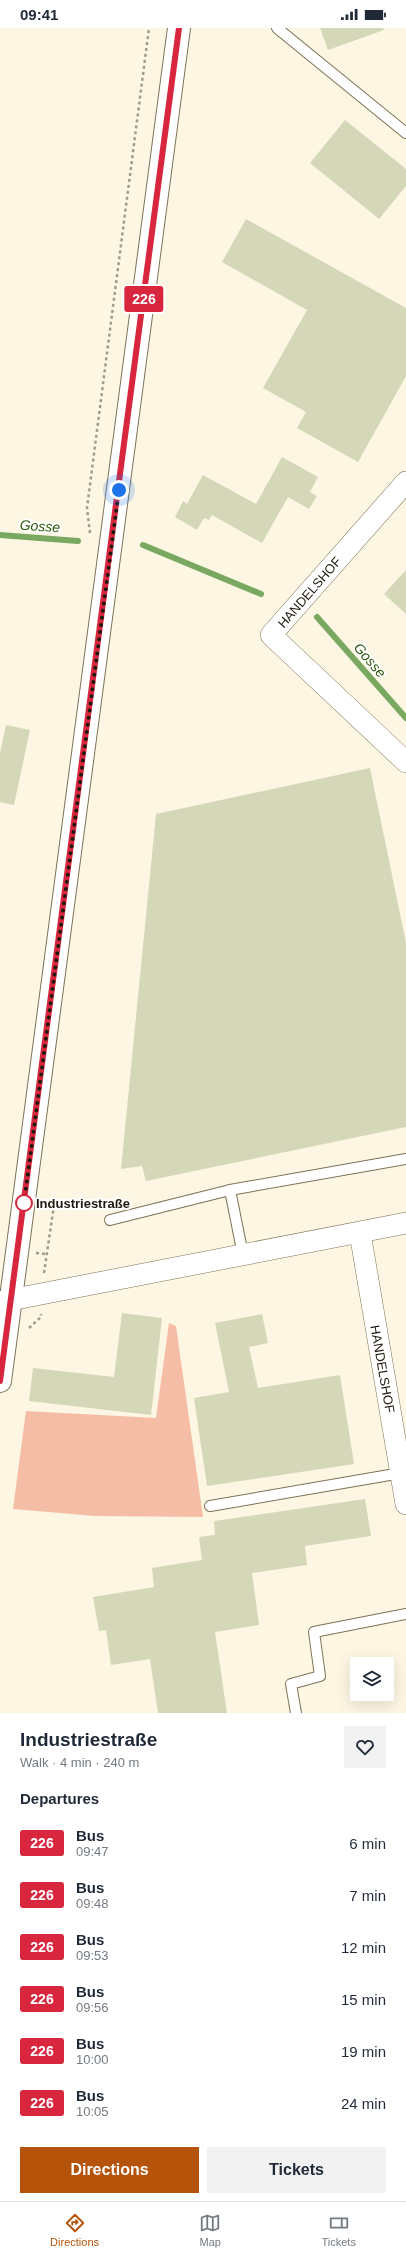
<!DOCTYPE html>
<html lang="en">
<head>
<meta charset="utf-8">
<style>
	body { margin:0; font-family:Arial,sans-serif; background:#f2f2f3; color:#1f2937; height:100vh; display:flex; flex-direction:column; font-size:15px; white-space:nowrap }
	* { box-sizing:border-box; margin:0 }
	p { font-size:13px; color:#747a83 }
	.icon { flex:none; width:22px; height:22px; fill:none; stroke:currentColor; stroke-width:2; stroke-linecap:round; stroke-linejoin:round }
	.map { position:relative; height:1685px; overflow:hidden }
	.sheet { display:flex; flex-direction:column; background:#fff; flex:1 }
	.sheet>* { flex:none }
	.badge { padding:0 8px; border-radius:3px; font-size:14px; line-height:26px }
	.tools { position:absolute; left:350px; top:1629px; display:grid; gap:8px }
	.tools a { display:grid; place-items:center; width:44px; height:44px; border-radius:0px; background:#fff; box-shadow:0 4px 16px #0002; font-size:20px }
	.you { position:absolute; width:20px; height:20px; margin:-10px; border:3px solid #fff; border-radius:50%; background:#1a73e8; box-shadow:0 0 0 6px #1a73e833 }
	.map>.badge { position:absolute; translate:-50% -50%; box-shadow:0 0 0 2px #fff }
	h2 { padding:0 20px; font-size:15px; line-height:36px }
	.round { display:grid; place-items:center; flex:none; width:42px; height:42px; border-radius:0px; background:#f2f2f3 }
	.head { display:flex; align-items:center; justify-content:space-between; height:68px; padding:0 20px }
	h1 { font-size:19px; font-weight:800; line-height:30px }
	.action { display:flex; gap:8px; margin-top:auto; padding:8px 20px }
	.action a { flex:1; height:46px; border-radius:0px; background:#b45309; color:#fff; font-size:16px; font-weight:800; line-height:46px; text-align:center }
	.action a+a { background:#f2f2f3; color:#1f2937 }
	ul { padding:0; list-style:none }
	li { display:flex; align-items:center; gap:12px; height:52px; padding:0 20px }
	li div { flex:1 }
	li b { display:block; font-size:15px }
	li em { font-style:normal }
	li .badge { min-width:44px; font-weight:700; text-align:center }
	.status { display:flex; justify-content:space-between; align-items:center; height:28px; padding:0 20px; background:#fff; direction:ltr }
	.status svg { height:11px; fill:currentColor }
	.tab-bar { display:flex; justify-content:space-around; align-items:center; height:56px; border-top:1px solid #e0e1e3; background:#fff; font-size:11px; color:#747a83 }
	.tab-bar a { display:grid; justify-items:center; gap:2px }
	.tab-bar .on { color:#b45309 }
	.map>svg:first-child { display:block }
	.green { fill:#f6bda6 }
	.lines { fill:none; stroke-linecap:round; stroke-linejoin:round }
	.stream { stroke:#79a860; stroke-width:6 }
	.building { fill:#d5d8b8 }
	.service-casing { stroke:#7e7256; stroke-width:12 }
	.minor-casing { stroke:#7e7256; stroke-width:22 }
	.primary-casing { stroke:#7e7256; stroke-width:24 }
	.path { stroke:#a19b8b; stroke-width:2.5; stroke-dasharray:3 3; stroke-linecap:butt }
	.service { stroke:#fff; stroke-width:10 }
	.minor { stroke:#fff; stroke-width:21 }
	.primary { stroke:#fff; stroke-width:22 }
	.line-casing { stroke:#fff; stroke-width:9 }
	.line { stroke:#d7263d; stroke-width:6 }
	.walk { stroke:#1e190e; stroke-width:4; stroke-dasharray:0 7.2 }
	.stop-dot { fill:#fff; stroke:#d7263d; stroke-width:2 }
	.labels { text-anchor:middle; stroke-width:4; stroke-linejoin:round; paint-order:stroke }
	.street-label { font-size:13px; fill:#1e190e; stroke:#fff }
	.stop-label { font-size:13px; font-weight:bold; fill:#1e190e; stroke:#fff; text-anchor:start }
	.water-label { font-size:14px; font-style:italic; fill:#2b5708; stroke:#fff }
</style>
</head>
<body>
<div class="status"><b>09:41</b><svg viewBox="0 0 49 12"><path d="M0 12V9h3v3zM5 12V6h3v6zM10 12V3h3v9zM15 12V0h3v12zM26 1h20v11H26zM47 4h2v5h-2z"/></svg></div>
<div class="map">
<svg width="406" height="1685" viewBox="0 0 406 1685">
	<rect width="100%" height="100%" fill="#fdf6e3"/>
	<path class="green" d="M169,1295L176,1298L203,1489L95,1488L13,1481L26,1383L156,1390Z"/>
	<g class="lines">
		<g class="stream">
			<path d="M0,507L78,513"/>
			<path d="M143,517L261,566"/>
			<path d="M317,589L406,690"/>
		</g>
	</g>
	<g class="building">
		<path d="M320,0H383L384,2L328,22Z"/>
		<path d="M345,92L406,141V158L379,191L310,135Z"/>
		<path d="M246,191L406,280V348L358,434L297,400L306,384L263,360L307,282L222,234Z"/>
		<path d="M282,429L318,449L310,464L317,468L309,481L288,469L262,515L212,487L209,492L204,490L197,502L175,489L183,473L187,476L203,447L256,476Z"/>
		<path d="M406,542V586L384,566Z"/>
		<path d="M6,697L30,702L14,777L0,774V725Z"/>
		<path d="M370,740L406,915V1099L146,1153L142,1138L121,1141L156,786Z"/>
		<path d="M122,1285L162,1290L151,1387L29,1373L33,1340L114,1349Z"/>
		<path d="M262,1286L268,1315L249,1319L258,1360L340,1347L354,1436L207,1458L194,1370L229,1364L215,1295Z"/>
		<path d="M365,1471L371,1508L305,1518L307,1537L252,1545L259,1597L215,1604L227,1685H158L150,1631L111,1637L106,1602L99,1603L93,1569L154,1559L152,1540L202,1532L199,1509L215,1507L214,1493Z"/>
	</g>
	<g class="lines">
		<defs>
			<g id="service">
				<path d="M277,0L406,105"/>
				<path d="M110,1192L230,1162"/>
				<path d="M243,1227L230,1162L406,1131"/>
				<path d="M210,1478L401,1445"/>
				<path d="M296,1685L291,1656L320,1648L314,1604L406,1586"/>
			</g>
			<g id="minor">
				<path d="M406,454L271,607L406,734"/>
				<path d="M360,1205L406,1476"/>
				<path d="M0,1274L406,1195"/>
			</g>
			<path id="primary" d="M0,1353L179,0"/>
		</defs>
		<use href="#service" class="service-casing"/>
		<use href="#minor" class="minor-casing"/>
		<use href="#primary" class="primary-casing"/>
		<g class="path">
			<path d="M90,505L87,480L149,0"/>
			<path d="M36,1225L46,1226"/>
			<path d="M44,1245L54,1177"/>
			<path d="M29,1300L41,1289V1286"/>
		</g>
		<use href="#service" class="service"/>
		<use href="#minor" class="minor"/>
		<use href="#primary" class="primary"/>
	</g>
	<g class="lines">
		<defs>
			<path id="line" d="M0,1353L179,0"/>
		</defs>
		<use href="#line" class="line-casing"/>
		<use href="#line" class="line"/>
		<path class="walk" d="M24,1175L119,462"/>
	</g>
	<circle class="stop-dot" cx="24" cy="1175" r="8"/>
	<g class="labels">
		<g class="street-label">
			<text transform="translate(309 564) rotate(-49)" y="5">HANDELSHOF</text>
			<text transform="translate(383 1341) rotate(80)" y="5">HANDELSHOF</text>
		</g>
		<g class="stop-label">
			<text x="36" y="1180">Industriestraße</text>
		</g>
		<g class="water-label">
			<text transform="translate(40 498) rotate(4)" y="5">Gosse</text>
			<text transform="translate(370 632) rotate(49)" y="5">Gosse</text>
		</g>
	</g>
</svg>
<div class="tools">
<a><svg class="icon" aria-label="layers" viewBox="0 0 24 24"><path d="M12 4l9 5-9 5-9-5zM3 14l9 5 9-5"/></svg></a>
</div>
<div class="you" style="left:119px;top:462px"></div>
<b class="badge" style="left:144px;top:271px;background:#d7263d;color:#fff">226</b>
</div>
<section class="sheet">
<div class="head"><div><h1>Industriestraße</h1><p>Walk · 4 min · 240 m</p></div><a class="round"><svg class="icon" aria-label="heart" viewBox="0 0 24 24"><path d="M12 20l-8-8c-3-5 5-10 8-4 3-6 11-1 8 4z"/></svg></a></div>
<h2>Departures</h2>
<ul>
<li><span class="badge" style="background:#d7263d;color:#fff">226</span><div><b>Bus</b><p>09:47</p></div><em>6 min</em></li>
<li><span class="badge" style="background:#d7263d;color:#fff">226</span><div><b>Bus</b><p>09:48</p></div><em>7 min</em></li>
<li><span class="badge" style="background:#d7263d;color:#fff">226</span><div><b>Bus</b><p>09:53</p></div><em>12 min</em></li>
<li><span class="badge" style="background:#d7263d;color:#fff">226</span><div><b>Bus</b><p>09:56</p></div><em>15 min</em></li>
<li><span class="badge" style="background:#d7263d;color:#fff">226</span><div><b>Bus</b><p>10:00</p></div><em>19 min</em></li>
<li><span class="badge" style="background:#d7263d;color:#fff">226</span><div><b>Bus</b><p>10:05</p></div><em>24 min</em></li>
</ul>
<div class="action"><a>Directions</a><a>Tickets</a></div>
</section>
<nav class="tab-bar">
<a class="on"><svg class="icon" aria-label="directions" viewBox="0 0 24 24"><path d="M12 3l9 9-9 9-9-9zM9 14v-3h6M13 9l2 2-2 2"/></svg>Directions</a>
<a><svg class="icon" aria-label="map" viewBox="0 0 24 24"><path d="M3 6l6-2 6 2 6-2v14l-6 2-6-2-6 2zM9 4v14M15 6v14"/></svg>Map</a>
<a><svg class="icon" aria-label="tickets" viewBox="0 0 24 24"><path d="M3 7h18v10H3zM15 7v10"/></svg>Tickets</a>
</nav>
</body>
</html>
